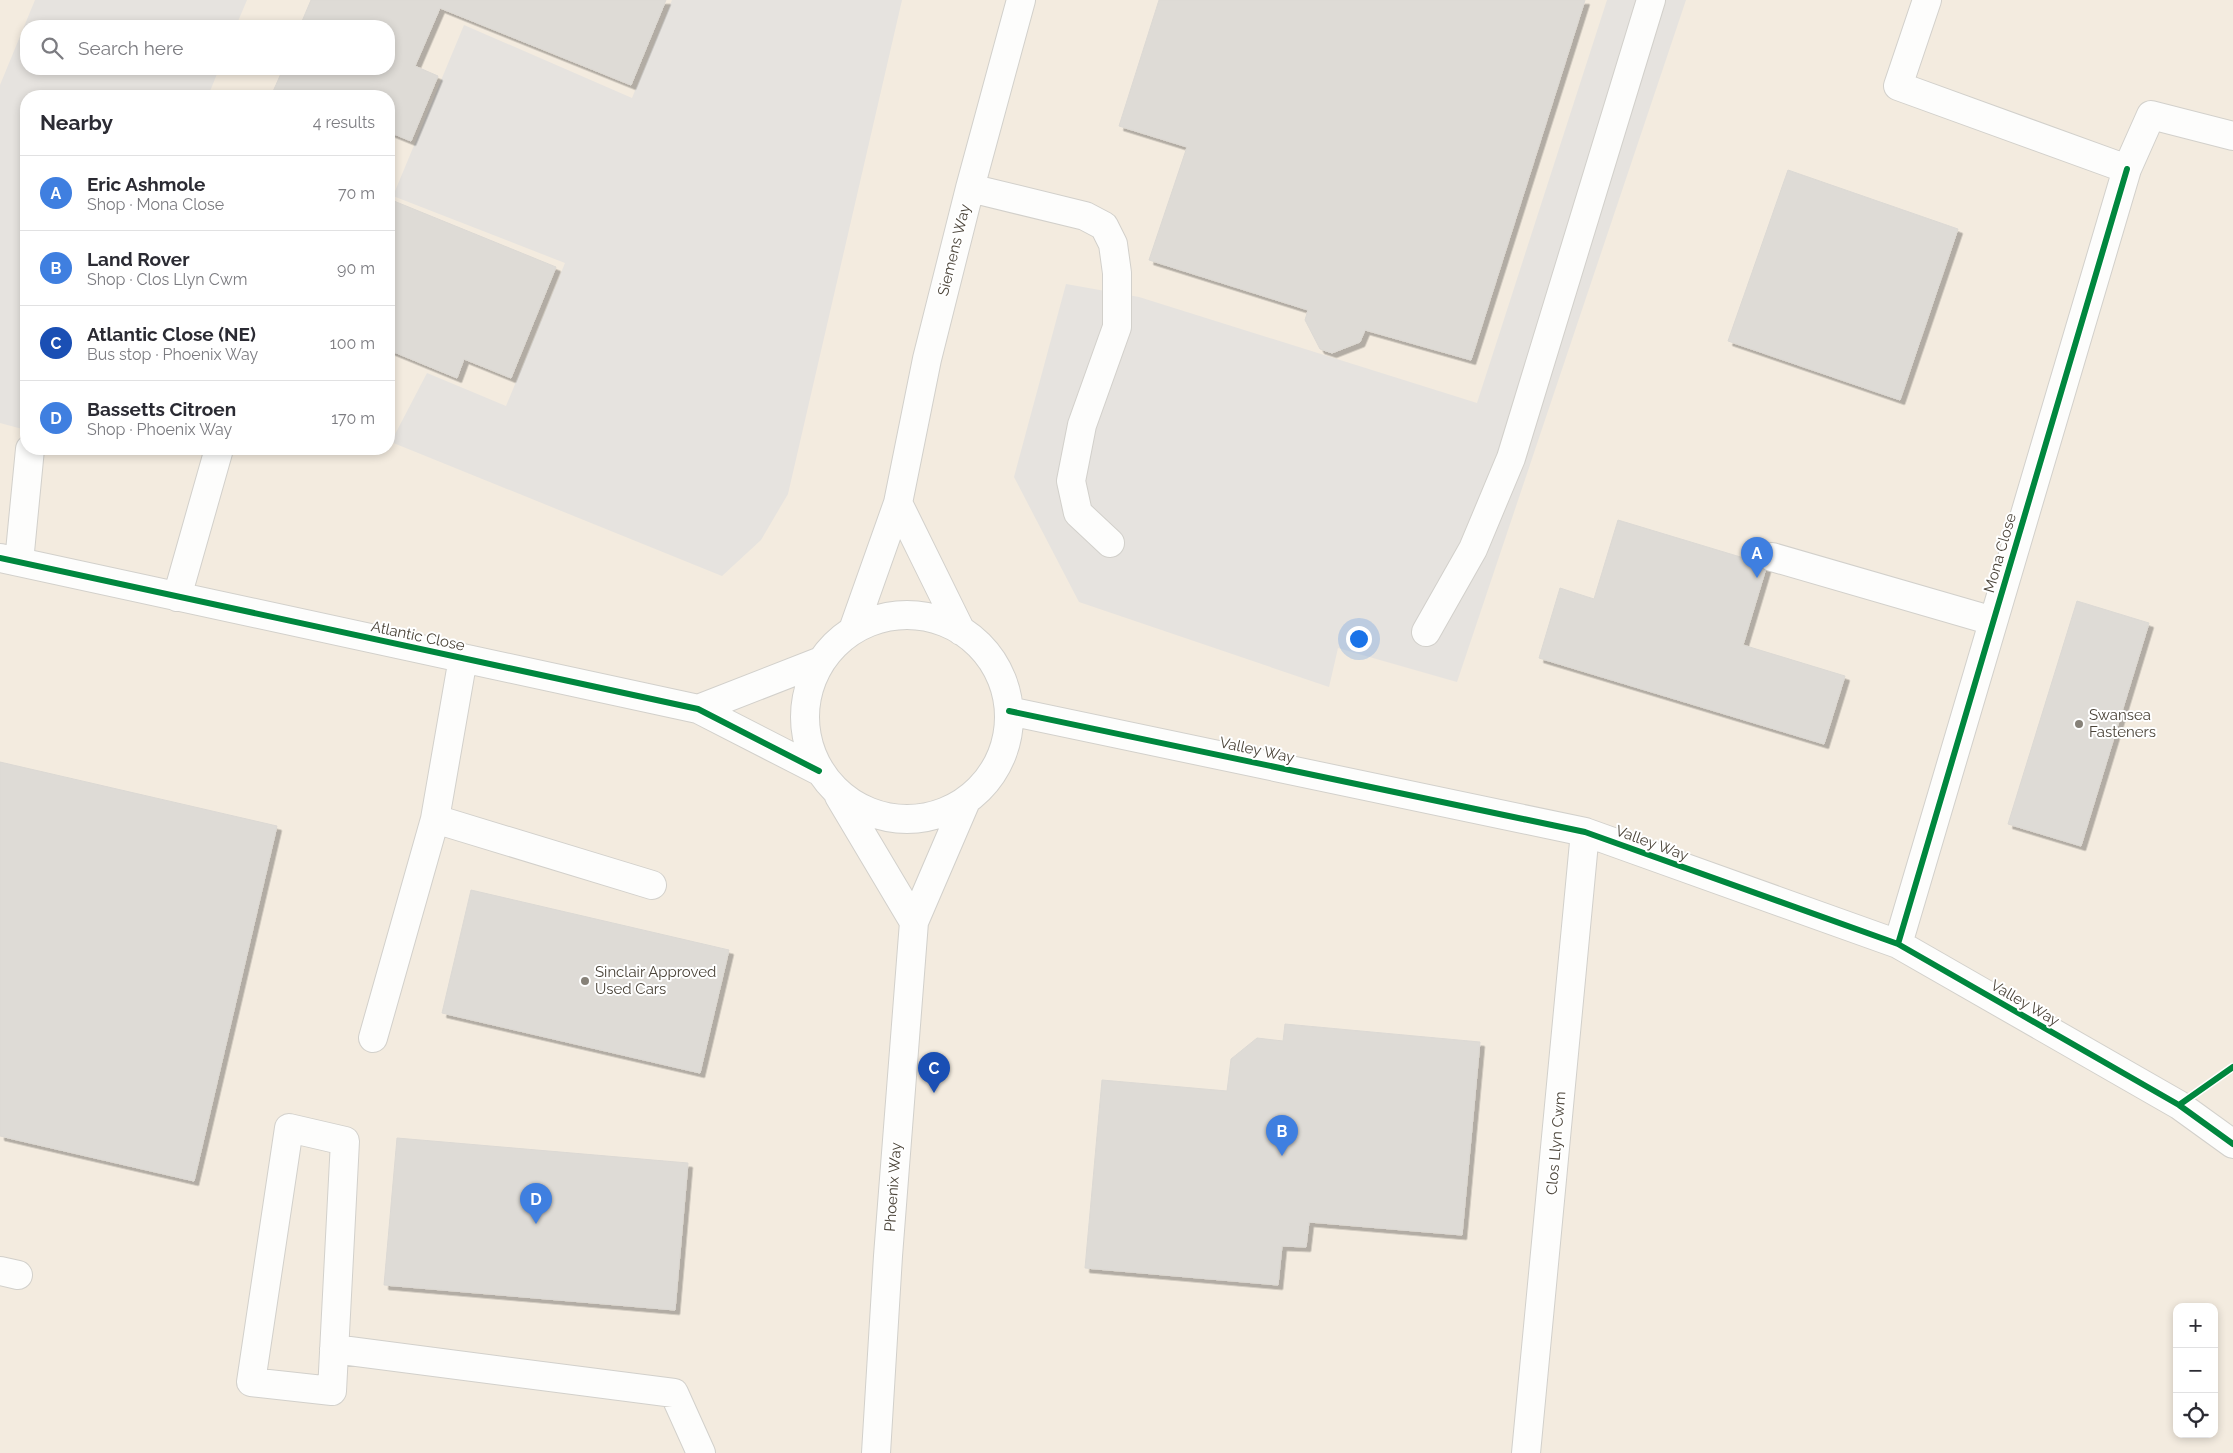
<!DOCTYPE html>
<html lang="en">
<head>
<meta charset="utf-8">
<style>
  :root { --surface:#fff; --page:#f2f2f3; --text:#2b2b33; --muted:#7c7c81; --line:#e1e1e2; --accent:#d93025 }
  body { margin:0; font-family:Raleway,sans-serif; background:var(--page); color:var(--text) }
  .controls { position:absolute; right:15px; bottom:15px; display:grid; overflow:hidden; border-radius:10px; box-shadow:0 2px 8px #0003 }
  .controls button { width:45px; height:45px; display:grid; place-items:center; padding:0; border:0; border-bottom:1px solid var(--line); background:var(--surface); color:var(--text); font:25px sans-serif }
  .you { position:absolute; left:1358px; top:638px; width:18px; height:18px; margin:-12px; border:4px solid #fff; border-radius:50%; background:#1a73e8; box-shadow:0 0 0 8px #1a73e833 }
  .badge { display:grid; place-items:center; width:32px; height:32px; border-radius:50%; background:var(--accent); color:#fff; font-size:16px; font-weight:700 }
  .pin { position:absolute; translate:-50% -41px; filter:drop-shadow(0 1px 2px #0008) }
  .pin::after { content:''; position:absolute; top:26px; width:18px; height:15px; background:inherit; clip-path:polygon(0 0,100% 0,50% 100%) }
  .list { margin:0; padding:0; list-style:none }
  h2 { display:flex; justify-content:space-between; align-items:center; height:65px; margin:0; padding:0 20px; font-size:21px }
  h2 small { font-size:16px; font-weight:400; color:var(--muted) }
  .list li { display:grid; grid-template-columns:32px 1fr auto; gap:15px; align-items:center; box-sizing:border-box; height:75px; padding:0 20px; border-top:1px solid var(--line) }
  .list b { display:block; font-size:19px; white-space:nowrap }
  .list p { margin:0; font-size:16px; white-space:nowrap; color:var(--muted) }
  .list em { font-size:16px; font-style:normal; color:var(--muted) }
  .icon { flex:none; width:28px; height:28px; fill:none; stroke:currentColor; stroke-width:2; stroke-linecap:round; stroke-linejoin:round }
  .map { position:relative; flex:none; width:2233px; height:1453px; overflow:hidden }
  .search { position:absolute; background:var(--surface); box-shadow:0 2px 8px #0003; left:20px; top:20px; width:375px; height:55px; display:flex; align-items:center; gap:12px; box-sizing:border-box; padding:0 18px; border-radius:20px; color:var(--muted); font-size:19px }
  .panel { position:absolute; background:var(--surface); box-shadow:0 2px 8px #0003; left:20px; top:90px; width:375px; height:365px; border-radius:20px }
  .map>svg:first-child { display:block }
  .commercial { fill:#f3ebdf; fill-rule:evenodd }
  .parking { fill:#e6e3df }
  .building { fill:#dedbd6; stroke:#dcd9d4; filter:url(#shadow) }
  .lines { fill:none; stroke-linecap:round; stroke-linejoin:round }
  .minor-casing { stroke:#d2d0cb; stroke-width:30 }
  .minor { stroke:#fdfdfc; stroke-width:28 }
  .cycleway-casing { stroke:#fff; stroke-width:9 }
  .cycleway { stroke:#00873e; stroke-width:6 }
  .poi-dot { fill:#868178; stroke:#fff; stroke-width:2 }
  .labels { text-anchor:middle; stroke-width:4; stroke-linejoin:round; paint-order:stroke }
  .street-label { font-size:15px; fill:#4b4439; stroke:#fff }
  .poi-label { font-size:15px; fill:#4b4439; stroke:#fff; text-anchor:start }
</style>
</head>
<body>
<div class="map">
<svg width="2233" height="1453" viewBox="0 0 2233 1453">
  <defs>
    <filter id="shadow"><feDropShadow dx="4.5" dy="4.5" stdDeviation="0" flood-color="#0004"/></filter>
  </defs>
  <rect width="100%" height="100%" fill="#f4f2ee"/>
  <path class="commercial" d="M0,0h2233v1453h-2233zM26,26h363v43h-363zM26,96h363v353h-363zM2177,1307h37v127h-37z"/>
  <path class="parking" d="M35,0h212l-11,26h-210v43h193l-11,27h-182v334l-26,-7v-338z
    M672,0h230l-114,494 -27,46 -39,36 -331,-134 36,-69 79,33 59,-143 -172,-67 71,-171 168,73z
    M1607,0h79l-229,682 -119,-34 -9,39 -250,-85 -65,-125 52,-193 73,13 338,106z"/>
  <path class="building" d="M311,0h355l-35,85 -191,-77 -25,58 23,10 -27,65 -22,-9v-36h-118l12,-27h106v-43h-89z
    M1159,0h426l-114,360 -106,-30 -5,12 -28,11 -12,-4 -15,-29 3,-10 -159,-50 38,-113 -68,-21z
    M1788,170l170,59 -58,171 -172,-59z
    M389,199l167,68 -45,111 -47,-19 -7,19 -68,-28z
    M1618,520l149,45 -24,80 102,31 -21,68 -285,-86 21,-70 34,11z
    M2077,601l72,22 -68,223 -73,-22z
    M0,762l277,64 -83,355 -194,-45z
    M471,890l258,60 -29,123 -258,-60z
    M1285,1024l195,18 -18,193 -153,-13 -3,25 -24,-1 -4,39 -193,-17 17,-188 125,11 4,-32 26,-21 26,3z
    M397,1138l291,25 -13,147 -291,-25z"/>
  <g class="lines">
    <g class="minor-casing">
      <path id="minor" d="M1927,0l-29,86 229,83
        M970,188l115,28 19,10 9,18 4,29v54l-35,98 -11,56 7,32 32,30
        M898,503l63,128
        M1772,557l221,64
        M0,558l698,151 121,62
        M19,562l11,-113
        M177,597l42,-148
        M805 717a102 102 0 1 1 204 0a102 102 0 1 1-204 0Z
        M853,630l45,-127 29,-144 43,-171 51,-188
        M1426,632l47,-83 38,-91 140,-458
        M698,709l123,-48
        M1009,711l576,121 313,112 281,161 54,39
        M839,796l75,126
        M435,819l217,66
        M1898,944l229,-775 24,-54 82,21
        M373,1038l62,-219 28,-161
        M289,1128l56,13 -13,250 -81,-9z
        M0,1271l18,4
        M334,1349l340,44 27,60
        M876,1453l12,-197 26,-334 52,-121
        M1526,1453l59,-621"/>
    </g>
    <use href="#minor" class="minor"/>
    <g class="cycleway-casing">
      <path id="cycleway" d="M0,558l698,151 121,62
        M1009,711l576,121 313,112 281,161 54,39
        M1898,944l229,-775
        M2179,1105l54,-38"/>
    </g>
    <use href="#cycleway" class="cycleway"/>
  </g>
  <g class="poi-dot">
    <circle cx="2079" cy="724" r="5"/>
    <circle cx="585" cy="981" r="5"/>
  </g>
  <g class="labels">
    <g class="street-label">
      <text transform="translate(954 250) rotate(-76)" y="5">Siemens Way</text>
      <text transform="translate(2000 553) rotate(-74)" y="5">Mona Close</text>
      <text transform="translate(418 636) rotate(12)" y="5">Atlantic Close</text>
      <text transform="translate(1257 750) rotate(12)" y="5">Valley Way</text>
      <text transform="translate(1652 843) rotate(20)" y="5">Valley Way</text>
      <text transform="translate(2025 1003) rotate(30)" y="5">Valley Way</text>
      <text transform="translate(1556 1143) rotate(-85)" y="5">Clos Llyn Cwm</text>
      <text transform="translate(893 1187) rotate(-86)" y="5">Phoenix Way</text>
    </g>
    <g class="poi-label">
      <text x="2089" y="720">Swansea<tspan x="2089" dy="17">Fasteners</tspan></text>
      <text x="595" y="977">Sinclair Approved<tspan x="595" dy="17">Used Cars</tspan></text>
    </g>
  </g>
</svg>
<div class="controls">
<button>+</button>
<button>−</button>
<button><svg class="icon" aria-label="locate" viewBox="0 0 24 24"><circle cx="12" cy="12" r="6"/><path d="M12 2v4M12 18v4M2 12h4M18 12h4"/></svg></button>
</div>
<div class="you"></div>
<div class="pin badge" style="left:1757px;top:578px;background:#3f7fe0">A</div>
<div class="pin badge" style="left:1282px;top:1156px;background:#3f7fe0">B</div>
<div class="pin badge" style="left:934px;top:1093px;background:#1a4fb4">C</div>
<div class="pin badge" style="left:536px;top:1224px;background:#3f7fe0">D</div>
<div class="search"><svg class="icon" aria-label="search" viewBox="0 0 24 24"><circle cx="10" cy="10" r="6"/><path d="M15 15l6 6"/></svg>Search here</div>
<section class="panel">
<h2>Nearby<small>4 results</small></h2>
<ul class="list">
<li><span class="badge" style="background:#3f7fe0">A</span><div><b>Eric Ashmole</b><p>Shop · Mona Close</p></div><em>70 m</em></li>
<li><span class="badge" style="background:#3f7fe0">B</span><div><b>Land Rover</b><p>Shop · Clos Llyn Cwm</p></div><em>90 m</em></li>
<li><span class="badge" style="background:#1a4fb4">C</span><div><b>Atlantic Close (NE)</b><p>Bus stop · Phoenix Way</p></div><em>100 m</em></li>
<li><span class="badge" style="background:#3f7fe0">D</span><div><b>Bassetts Citroen</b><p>Shop · Phoenix Way</p></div><em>170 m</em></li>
</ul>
</section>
</div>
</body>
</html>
